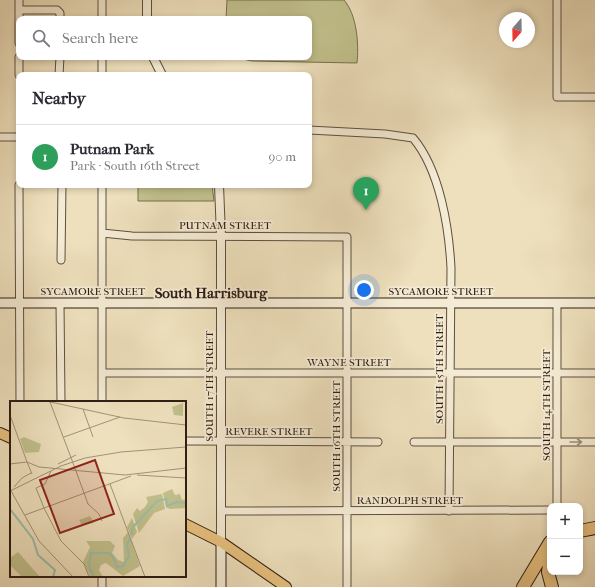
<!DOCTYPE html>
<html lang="en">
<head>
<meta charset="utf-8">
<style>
  :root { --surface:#fff; --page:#f2f2f3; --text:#2b2b33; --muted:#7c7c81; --line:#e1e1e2; --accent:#d93025 }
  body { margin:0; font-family:"IM FELL French Canon",serif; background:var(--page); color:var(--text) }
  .controls { position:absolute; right:12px; bottom:12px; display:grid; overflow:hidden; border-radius:8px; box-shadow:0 2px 6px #0003 }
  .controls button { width:36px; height:36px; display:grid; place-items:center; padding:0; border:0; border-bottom:1px solid var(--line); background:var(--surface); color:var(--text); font:20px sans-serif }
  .compass { position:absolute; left:499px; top:12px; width:36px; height:36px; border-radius:50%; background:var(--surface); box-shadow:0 2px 6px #0003; rotate:200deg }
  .you { position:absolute; left:364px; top:290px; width:14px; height:14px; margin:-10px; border:3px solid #fff; border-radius:50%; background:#1a73e8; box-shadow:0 0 0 6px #1a73e833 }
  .badge { display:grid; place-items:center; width:26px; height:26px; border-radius:50%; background:var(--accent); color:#fff; font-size:13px; font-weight:700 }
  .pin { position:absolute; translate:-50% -33px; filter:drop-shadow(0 1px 2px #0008) }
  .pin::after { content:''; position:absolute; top:21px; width:14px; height:12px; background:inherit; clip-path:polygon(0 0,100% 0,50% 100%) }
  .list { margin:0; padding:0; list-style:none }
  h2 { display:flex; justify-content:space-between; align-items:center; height:52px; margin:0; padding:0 16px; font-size:17px }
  h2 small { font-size:13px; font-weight:400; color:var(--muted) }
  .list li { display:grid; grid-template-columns:26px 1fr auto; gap:12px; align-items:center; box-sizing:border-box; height:64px; padding:0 16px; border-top:1px solid var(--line) }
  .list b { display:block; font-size:15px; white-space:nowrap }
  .list p { margin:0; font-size:13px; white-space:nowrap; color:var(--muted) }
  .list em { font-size:13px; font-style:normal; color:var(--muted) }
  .icon { flex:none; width:22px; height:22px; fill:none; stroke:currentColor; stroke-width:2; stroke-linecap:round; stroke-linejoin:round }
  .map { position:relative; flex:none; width:595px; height:587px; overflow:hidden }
  .search { position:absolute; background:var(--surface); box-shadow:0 2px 6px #0003; left:16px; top:16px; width:296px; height:44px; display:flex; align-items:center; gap:10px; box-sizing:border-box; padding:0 14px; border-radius:8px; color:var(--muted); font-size:15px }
  .panel { position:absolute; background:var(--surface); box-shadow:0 2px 6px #0003; left:16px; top:72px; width:296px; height:116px; border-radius:8px }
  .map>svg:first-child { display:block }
  .green { fill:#c1c08c; stroke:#786e50 }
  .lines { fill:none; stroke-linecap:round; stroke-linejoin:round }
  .minor-casing { stroke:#5e4e3e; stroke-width:9 }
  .tertiary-casing { stroke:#5e4e3e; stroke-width:10 }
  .secondary-casing { stroke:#2e1d14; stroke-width:11 }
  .primary-casing { stroke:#2e1d14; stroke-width:12 }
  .motorway-casing { stroke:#2e1d14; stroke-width:14 }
  .minor { stroke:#f4ebd4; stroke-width:7 }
  .tertiary { stroke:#f4ebd4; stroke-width:8 }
  .secondary { stroke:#f4ebd4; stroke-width:9 }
  .primary { stroke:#e7c07e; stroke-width:10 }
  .motorway { stroke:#e7c07e; stroke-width:12 }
  .oneway { stroke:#9b8e7e }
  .labels { text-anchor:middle; stroke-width:3.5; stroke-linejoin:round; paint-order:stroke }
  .street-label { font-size:11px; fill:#2e1d14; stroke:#f4ebd4 }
  .district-label { font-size:15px; font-weight:bold; fill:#2e1d14; stroke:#f4ebd4 }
  .inset-river { fill:none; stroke:#9abeac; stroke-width:2 }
  .inset-road { fill:none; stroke:#a19279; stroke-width:1 }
  .view { fill:#8f2418; fill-opacity:0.15; stroke:#8f2418; stroke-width:2 }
  .inset-edge { fill:none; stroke:#2e1d14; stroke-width:2 }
</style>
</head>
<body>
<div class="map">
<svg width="595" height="587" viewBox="0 0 595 587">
  <rect width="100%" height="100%" fill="#eee0bd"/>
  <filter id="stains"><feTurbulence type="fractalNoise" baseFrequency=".005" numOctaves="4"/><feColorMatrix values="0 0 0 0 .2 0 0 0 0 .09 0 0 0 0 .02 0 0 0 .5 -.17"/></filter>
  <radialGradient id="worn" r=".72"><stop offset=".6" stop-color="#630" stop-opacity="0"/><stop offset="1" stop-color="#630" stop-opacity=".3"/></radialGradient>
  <path class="green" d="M227,0h117c13,15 15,44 13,63l-105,-2 -14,-3 -1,-1h72v-38h-83z
    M138,185h74l2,16h-76z"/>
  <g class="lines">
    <g class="minor-casing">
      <path id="minor" d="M19,0v43
        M557,0v97h38
        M19,10h38l3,3v6
        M102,19v-19
        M19,57v18
        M59,75l1,-18
        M102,75v-18
        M309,130l76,4 28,4c27,32 36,90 38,130l-2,243
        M0,137h19
        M19,185l1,217
        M102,233l30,3 215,1v350
        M61,260l1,-75
        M60,303l1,99
        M102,373h493
        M102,402v-217
        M185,441l193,1
        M414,442h181
        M557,506v-203
        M221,511l329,-1
        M102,576v11"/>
    </g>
    <g class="tertiary-casing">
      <path id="tertiary" d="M147,0v19
        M153,57l9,18
        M219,185l2,51v306"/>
    </g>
    <g class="secondary-casing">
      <path id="secondary" d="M0,303h595
        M221,587v-45"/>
    </g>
    <g class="primary-casing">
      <path id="primary" d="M0,433l11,5
        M185,524l36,18 65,45"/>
    </g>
    <g class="motorway-casing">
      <path id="motorway" d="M580,531l15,-3
        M550,558l-2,14 4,15
        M523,587l27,-45"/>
    </g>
    <use href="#minor" class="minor"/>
    <use href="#tertiary" class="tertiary"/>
    <use href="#secondary" class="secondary"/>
    <use href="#primary" class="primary"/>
    <use href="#motorway" class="motorway"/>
  </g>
  <defs><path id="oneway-shaft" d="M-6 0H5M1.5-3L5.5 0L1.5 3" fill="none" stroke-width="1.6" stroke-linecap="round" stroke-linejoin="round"/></defs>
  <use class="oneway" href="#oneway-shaft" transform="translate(576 442)"/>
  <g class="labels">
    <g class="street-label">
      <text x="225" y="229">PUTNAM STREET</text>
      <text x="93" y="295">SYCAMORE STREET</text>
      <text x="441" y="295">SYCAMORE STREET</text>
      <text x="349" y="366">WAYNE STREET</text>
      <text transform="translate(439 369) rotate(-90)" y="4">SOUTH 15TH STREET</text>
      <text transform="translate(209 386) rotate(-90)" y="4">SOUTH 17TH STREET</text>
      <text transform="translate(546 405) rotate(-90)" y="4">SOUTH 14TH STREET</text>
      <text x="269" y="435">REVERE STREET</text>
      <text transform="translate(336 436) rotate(-90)" y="4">SOUTH 16TH STREET</text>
      <text x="410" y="504">RANDOLPH STREET</text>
    </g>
    <g class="district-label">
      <text x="211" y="298">South Harrisburg</text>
    </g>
  </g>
  <g transform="translate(10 401)">
    <rect width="176" height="176" fill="#eee0bd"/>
    <path d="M173,2v13l-9,-1 -2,-8zM14,36l17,7 -2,8 -14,1 -5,-14zM162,88l3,6 5,-1 2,6 4,-1v9l-16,1 -4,-2 -3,-14zM152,93l3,15 -11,4 -15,20 -6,-19 4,-6 3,3 5,-4 3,-5 -2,-5zM80,115l4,7 -12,2 -3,-5zM122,117l5,14 -5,7 -5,-12zM118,131l12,34 -17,10 -17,-13 -5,2 -2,5 4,7h-13l-7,-15 7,-15 -4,-6h24l5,5 -3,7 6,7 6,2 -1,-24zM8,151l22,25h-18l-12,-12v-7z" fill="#c1c08c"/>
    <path class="inset-river" d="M0,108l23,30 5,16 17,15 -2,7M121,134l2,-8 24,-26 9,-2 1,7 9,-4 10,1M84,176l-5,-11 2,-13h17l4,2 5,12 6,-1 6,-10 -2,-11 3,-7"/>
    <path class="inset-road" d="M36,0l78,17 62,7M40,1l26,69M73,8l10,28M0,14l17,47 12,5 86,8 61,-7M54,36l56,-20M17,61l5,12M0,63l17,-2M48,63l18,-9M66,70l12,33 11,10 3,7M127,74l49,3M100,83l35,93M4,86l8,-9 9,-5M26,87l8,20M26,87l9,-4 6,-13M0,88l29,52 34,36M0,90l51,-25 24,-8 36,-6 65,-5M34,107l17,33 23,23 5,13M15,114l106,-39"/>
    <path class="view" d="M85,59l19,54 -54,19 -20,-53z"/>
    <rect width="176" height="176" class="inset-edge"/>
  </g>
  <rect width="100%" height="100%" filter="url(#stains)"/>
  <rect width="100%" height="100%" fill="url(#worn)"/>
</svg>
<div class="controls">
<button>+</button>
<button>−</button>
</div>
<svg class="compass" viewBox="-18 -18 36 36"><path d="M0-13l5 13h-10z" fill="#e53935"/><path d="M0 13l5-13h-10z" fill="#7c7c81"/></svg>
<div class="you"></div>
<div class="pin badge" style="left:366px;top:210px;background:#2e9e5b">1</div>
<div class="search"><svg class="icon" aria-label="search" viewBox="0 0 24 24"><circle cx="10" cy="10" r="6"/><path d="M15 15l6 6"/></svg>Search here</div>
<section class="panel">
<h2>Nearby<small></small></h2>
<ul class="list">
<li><span class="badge" style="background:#2e9e5b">1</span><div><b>Putnam Park</b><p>Park · South 16th Street</p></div><em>90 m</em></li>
</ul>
</section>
</div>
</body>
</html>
